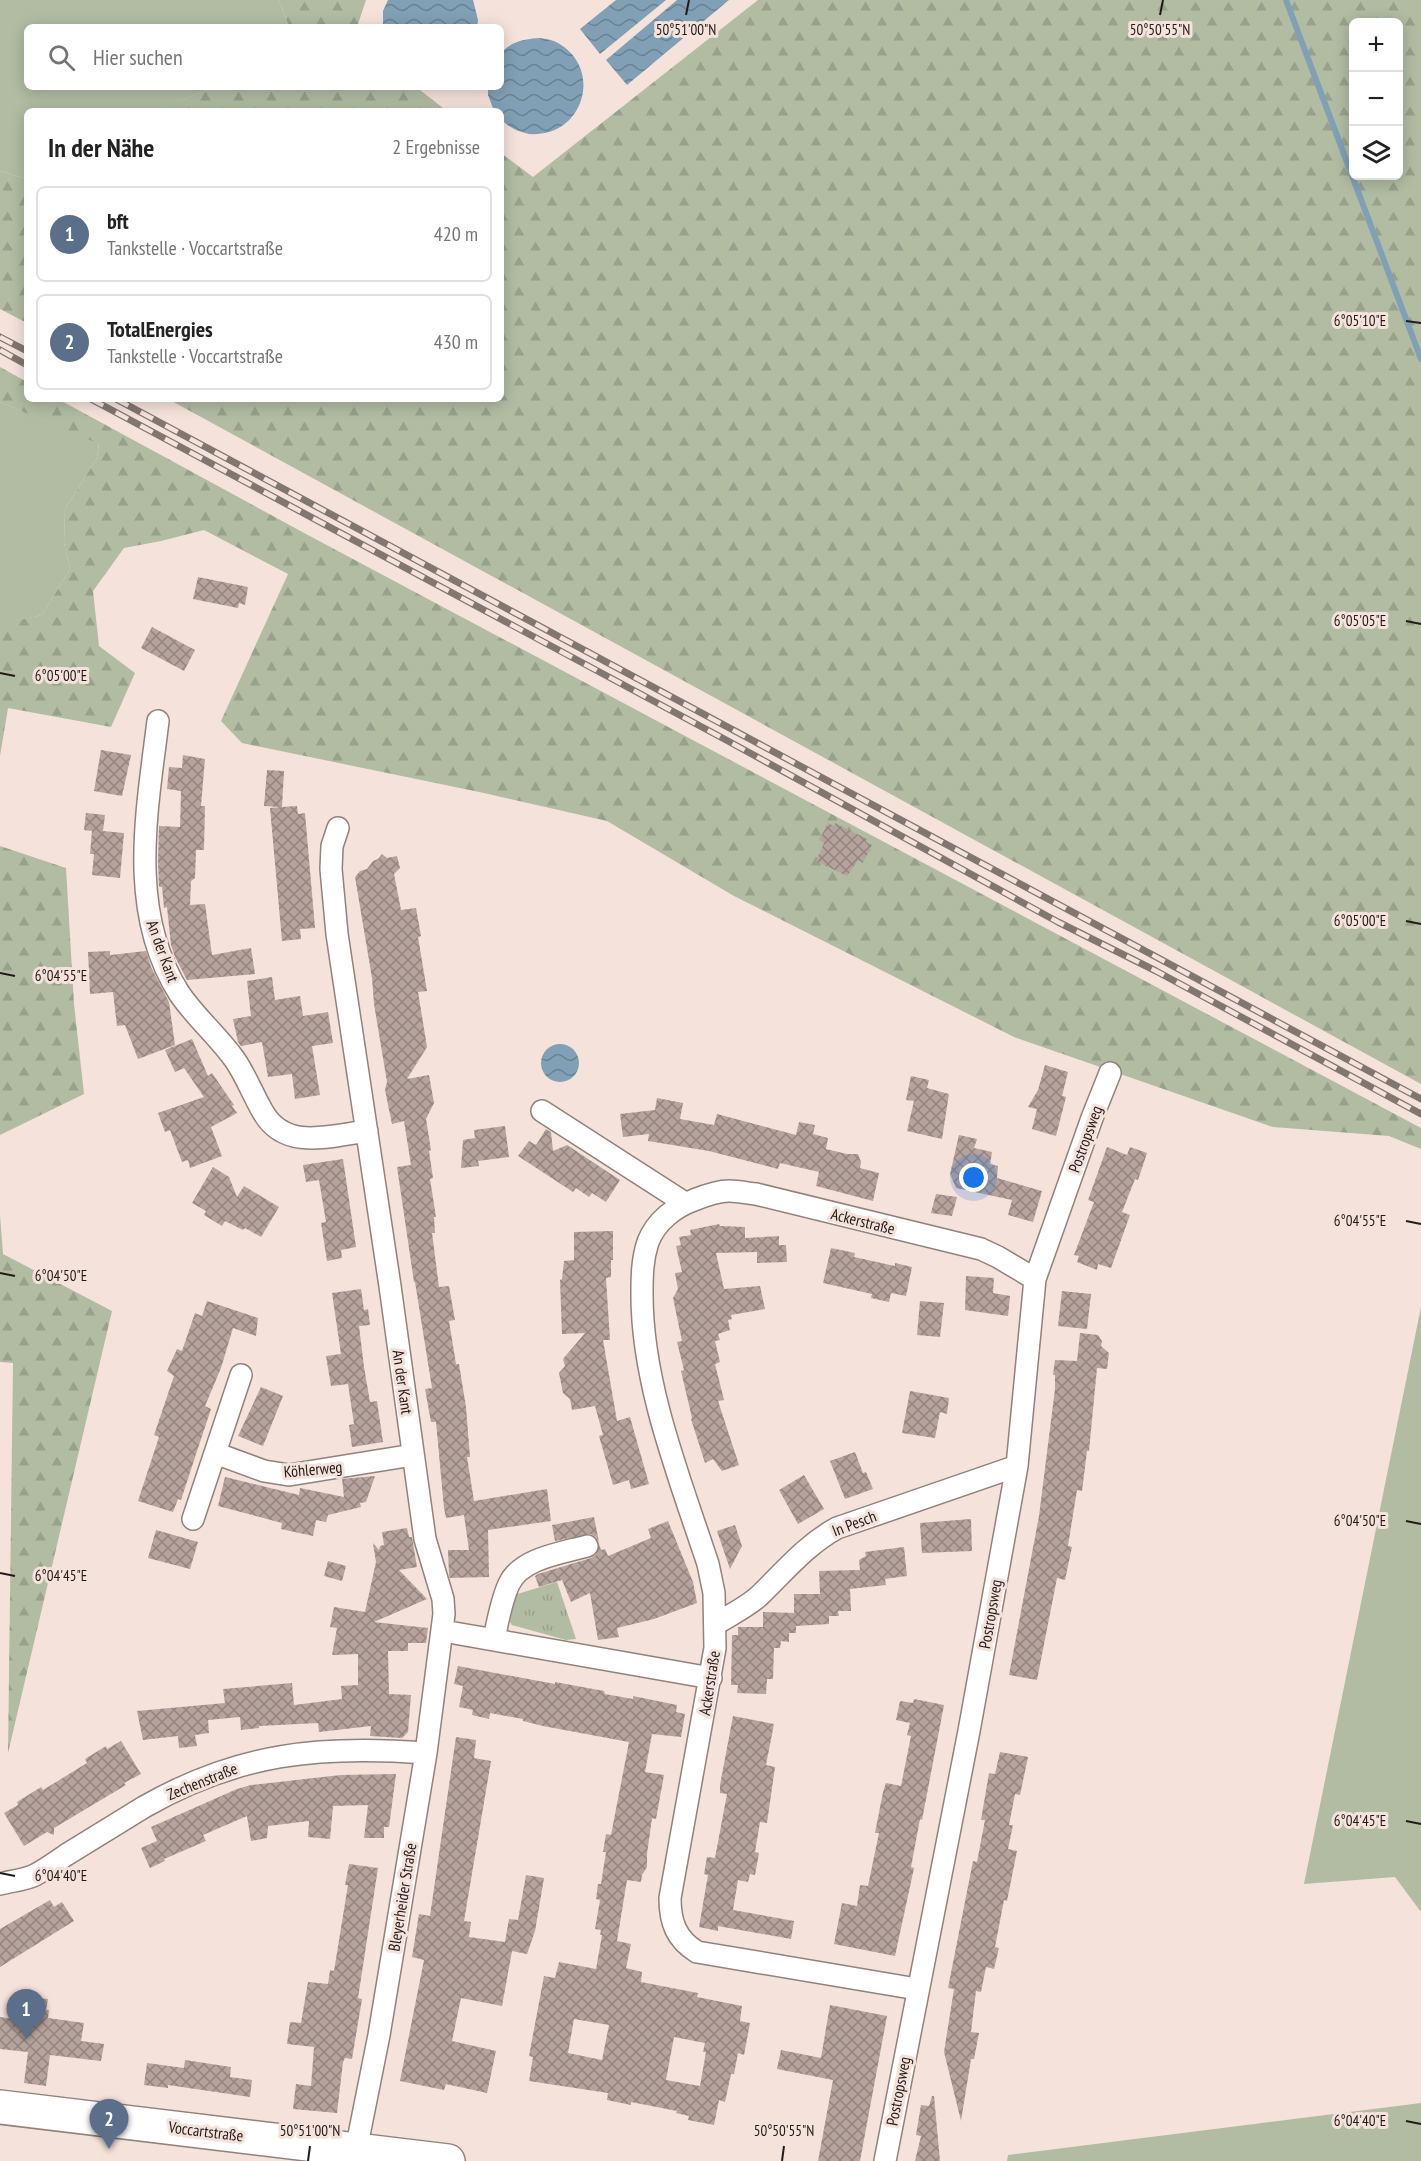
<!DOCTYPE html>
<html lang="de">
<head>
<meta charset="utf-8">
<style>
  :root { --surface:#fff; --page:#f2f2f2; --text:#222; --muted:#767676; --line:#e0e0e0; --accent:#7c3aed }
  body { margin:0; font-family:"PT Sans Narrow",sans-serif; background:var(--page); color:var(--text) }
  .controls { position:absolute; right:18px; top:18px; display:grid; overflow:hidden; border-radius:9px; box-shadow:0 3px 15px #0003 }
  .controls button { width:54px; height:54px; display:grid; place-items:center; padding:0; border:0; border-bottom:2px solid var(--line); background:var(--surface); color:var(--text); font:30px sans-serif }
  .you { position:absolute; left:974px; top:1178px; width:21px; height:21px; margin:-15px; border:4px solid #fff; border-radius:50%; background:#1a73e8; box-shadow:0 0 0 9px #1a73e833 }
  .badge { display:grid; place-items:center; width:39px; height:39px; border-radius:50%; background:var(--accent); color:#fff; font-size:20px; font-weight:700 }
  .pin { position:absolute; translate:-50% -50px; filter:drop-shadow(0 2px 3px #0008) }
  .pin::after { content:''; position:absolute; top:32px; width:21px; height:18px; background:inherit; clip-path:polygon(0 0,100% 0,50% 100%) }
  .list { margin:0; padding:0; list-style:none }
  h2 { display:flex; justify-content:space-between; align-items:center; height:78px; margin:0; padding:0 24px; font-size:26px }
  h2 small { font-size:20px; font-weight:400; color:var(--muted) }
  .list li { display:grid; grid-template-columns:39px 1fr auto; gap:18px; align-items:center; box-sizing:border-box; height:96px; margin:0 12px 12px; padding:0 12px; border:2px solid var(--line); border-radius:9px }
  .list b { display:block; font-size:22px; white-space:nowrap }
  .list p { margin:0; font-size:20px; white-space:nowrap; color:var(--muted) }
  .list em { font-size:20px; font-style:normal; color:var(--muted) }
  .icon { flex:none; width:33px; height:33px; fill:none; stroke:currentColor; stroke-width:2; stroke-linecap:round; stroke-linejoin:round }
  .map { position:relative; flex:none; width:1421px; height:2161px; overflow:hidden }
  .search { position:absolute; background:var(--surface); box-shadow:0 3px 15px #0003; left:24px; top:24px; width:480px; height:66px; display:flex; align-items:center; gap:15px; box-sizing:border-box; padding:0 21px; border-radius:9px; color:var(--muted); font-size:22px }
  .panel { position:absolute; background:var(--surface); box-shadow:0 3px 15px #0003; left:24px; top:108px; width:480px; height:294px; border-radius:9px }
  .map>svg:first-child { display:block }
  .grass { fill:#b1bca3 }
  .forest { fill:url(#forest-firs); fill-rule:evenodd }
  .park { fill:url(#park-tufts) }
  .water { fill:url(#water-waves) }
  .lines { fill:none; stroke-linecap:round; stroke-linejoin:round }
  .stream { stroke:#81a0b5; stroke-width:6 }
  .building { fill:url(#building-cross-hatch); fill-rule:evenodd }
  .minor-casing { stroke:#93817b; stroke-width:24 }
  .primary-casing { stroke:#93817b; stroke-width:36 }
  .minor { stroke:#fff; stroke-width:21 }
  .primary { stroke:#fff; stroke-width:33 }
  .rail-casing { stroke:#827671; stroke-width:7 }
  .rail { stroke:#f5e2db; stroke-width:4.5; stroke-dasharray:14; stroke-linecap:butt }
  .ticks { fill:none; stroke:#221b19; stroke-width:2 }
  .labels { text-anchor:middle; stroke-width:6; stroke-linejoin:round; paint-order:stroke }
  .street-label { font-size:16px; fill:#221b19; stroke:#f5e2db }
  .ticks-label { font-size:15px; text-anchor:middle; fill:#221b19; stroke:#f5e2db; stroke-width:6; stroke-linejoin:round; paint-order:stroke }
</style>
</head>
<body>
<div class="map">
<svg width="1421" height="2161" viewBox="0 0 1421 2161">
  <defs>
    <pattern id="forest-firs" width="22" height="20" patternUnits="userSpaceOnUse" patternTransform="scale(1.5)"><rect width="22" height="20" fill="#b1bca3"/><path d="M5 1l3.5 6h-7zM16 11l3.5 6h-7z" fill="#98a18c"/></pattern>
    <pattern id="park-tufts" width="24" height="20" patternUnits="userSpaceOnUse" patternTransform="scale(1.5)"><rect width="24" height="20" fill="#b1bca3"/><path d="M3 7l-1-3M5 7V3M7 7l1-3M15 17l-1-3M17 17v-4M19 17l1-3" fill="none" stroke="#98a18c"/></pattern>
    <pattern id="water-waves" width="16" height="10" patternUnits="userSpaceOnUse" patternTransform="scale(1.5)"><rect width="16" height="10" fill="#81a0b5"/><path d="M0 5q4-4 8 0t8 0" fill="none" stroke="#698292"/></pattern>
    <pattern id="building-cross-hatch" width="8" height="8" patternUnits="userSpaceOnUse" patternTransform="scale(1.5)"><rect width="8" height="8" fill="#b6a39d"/><path d="M0 0l8 8M0 8l8-8" fill="none" stroke="#94847f"/></pattern>
  </defs>
  <rect width="100%" height="100%" fill="#f5e2db"/>
  <path class="grass" d="M0,0h279l10,27h-262v60h189l-52,20 -4,4h-133v68l-27,-8z
    M0,402l99,41 -2,15 -32,51 -1,34 6,26 -28,46 -40,9h-2z
    M1421,1307v605l-26,-35 -91,7z
    M1421,2103v58h-414l1,-6z"/>
  <path class="forest" d="M279,0h87l-9,27h-68z
    M758,0h663v1084l-1253,-685h333v-246l32,24zM1354,22h44v154h-44z
    M216,87h200l31,24h-287l3,-4z
    M0,171l27,8v144l-27,-14z
    M0,367l27,15v17h31l248,135 1115,594v21l-32,-13 -116,-9 -259,-90 -280,-141 -127,-75 -123,-28 -242,-50 -21,-22 67,-147 -84,-44 -43,11 -37,7 -31,43 6,55 36,27 -24,54 -103,-19 -8,48v-132l42,-9 28,-46 -6,-26 1,-34 32,-51 2,-14 -99,-42z
    M0,846l66,22 8,136 10,90 -84,41z
    M0,1215l3,39 109,57 -104,442 5,-390 -13,-1z"/>
  <path class="park" d="M557,1582l19,57 -10,1 -54,-15 -4,-6 6,-24z"/>
  <path class="water" d="M388,0h85l5,20 -1,7h-94v-16z
    M616,0h50l-66,54 -20,-25z
    M677,0h52l-102,85 -21,-25z
    M540,38c6,1 13,2 18,5 47,27 24,96 -29,91 -11,-2 -21,-7 -28,-15v-8h-7l-6,-16v-8h13v-34c11,-12 24,-14 39,-15z
    M541 1063a19 19 0 1 1 38 0a19 19 0 1 1-38 0Z"/>
  <g class="lines">
    <path class="stream" d="M1286,0l135,359"/>
  </g>
  <path class="building" d="M198,577l50,10 -3,18 -6,-2 -1,5 -45,-9z
    M152,627l43,23 -11,21 -43,-23z
    M101,750l30,5 -9,41 -28,-5z
    M183,755l22,4 -4,47h4l-1,44h-8l-1,28 -4,3 -1,24 15,-1 7,51 39,-7 4,26 -68,6 -12,-23 -4,-12 -4,-38 -3,1 -2,-21h-3l-1,-26 1,-35 21,1 1,-36 -14,-2 2,-22 13,1z
    M267,770l17,1 -2,36 15,-1 1,8 7,-1 10,115 -15,1 1,10 -19,2 -12,-133 11,-1 -17,-1z
    M86,813l19,2 -2,16 21,2 -4,45 -28,-3 2,-21h-4l2,-23 -8,-1z
    M828,823l6,3 1,-3 32,16 -1,3 6,3 -9,18 -5,-3 -11,16 -31,-15 8,-18 -5,-3z
    M382,854l5,4 10,-2 3,12 -6,6 7,36 15,-2 5,28 -3,1 9,54 -9,1 9,55 -20,32 22,-4 5,28 -8,16 5,31 -2,1 4,27 -3,1 6,38h-2l1,16h-3l7,54 10,-1 6,34 -6,1 7,43h3l7,43 4,50h-3l7,44 73,-12 4,32 -63,9 1,47 -39,1 -1,-3 -1,-25h21l-5,-35 -18,3 -2,-10 -8,-86h-5l-6,-33 7,-1 -17,-106h-1l-17,-115 14,-2 -7,-44 -12,3 -4,-19 -3,-16 2,-7 -13,-78 -2,-26 -17,-101 5,-6 7,-2 6,-8 5,-2z
    M110,951v4l36,-4 5,16 18,35 6,43 -37,14 -13,-34 -8,1 -4,-34 -23,2 -2,-42z
    M272,977l3,23 25,-4 3,20 25,-4 5,31 -21,3 8,49 -25,4 -3,-25 -24,3 -6,-35 -21,4 -3,-4 -5,-23 18,-3 -4,-35z
    M192,1039l16,37 4,-3 22,32 -2,1 5,7 -26,14 11,29 -32,12 -2,-8 -6,2 -12,-32 -5,2 -7,-19 46,-16 -20,-29 -9,4 -10,-22z
    M1045,1065l23,7 -6,24 4,1 -10,39 -24,-7 5,-20 -9,-2 10,-17z
    M911,1076l18,4 -2,8 22,6 -7,45 -35,-8 7,-30 -8,-1z
    M657,1098l26,5 -3,16 34,6 3,-11 79,21 3,-13 16,3 -2,9 15,4 -2,11 21,5h11l3,8 -1,6 19,5 -6,28 -57,-15 3,-14 -39,-9 -2,6 -69,-18 -61,-10 1,-7 -26,3 -3,-23 35,-4z
    M505,1126l4,31 -31,4 1,5 -18,2 2,-28 12,-2 -1,-8z
    M546,1129l5,3 2,19 14,-6 53,35 -14,22 -14,-9 -3,4 -13,-9 -3,4 -55,-36 11,-15 7,4z
    M959,1135l18,4 -3,9 18,4 -2,12 8,2 -1,12 45,13 -9,31 -25,-7 4,-15 -56,-12 -6,-14z
    M1107,1147l20,8 3,-8 17,6 -9,27 -3,-1 -13,33 8,3 -19,53 -13,-4 -1,6 -20,-8 2,-6 -5,-1 20,-53 -6,-2z
    M343,1159l13,88 -15,3 1,8 -15,3 -6,-38 5,-1 -7,-42 -13,2 -3,-17z
    M213,1167l16,10 8,20 7,-11 35,21 -18,30 -16,-9 -2,2 -18,-9 -3,5 -18,-11 2,-4 -14,-8z
    M936,1194l21,3 -5,19 -21,-3z
    M719,1224l1,2 25,1v11l34,-2v9h7l1,17 -30,1v-11l-41,1 8,36 36,-3 5,23 -34,6 1,4 -4,1 2,10 -12,4 2,6 -5,1 5,21 -5,2 9,36 -6,1 21,64 -17,6 -9,-12 -8,4 -14,-44 1,-1 -11,-47 3,-1 -7,-28 5,-1 -9,-43 5,-9 -3,-16 7,-1 -6,-26 5,-1 -2,-8 12,-2 -1,-5z
    M613,1231v29h-2v17l-5,1 4,62h-7l14,81 13,-4 19,67 -18,5 -2,-9 -16,5 -14,-49 4,-1 -8,-29 -23,4 -2,-11 -7,-6 -4,-20 6,-7 -2,-7 22,-26 -23,1 -2,-54 2,-1 2,-18 10,-1v-28z
    M831,1248l24,5 -1,4 41,9v-3l17,4 -6,29 -15,-3 -2,9 -18,-4 1,-4 -49,-11z
    M966,1276l28,2 -1,15 17,3 -2,20 -43,-6z
    M361,1289l3,21 4,-1 2,16 -11,1 5,41 6,35 7,-1 6,41 -31,5 -3,-22 5,-1 -6,-40 -17,2 -5,-30 15,-2 -9,-61z
    M1062,1291l29,3 -4,35 -29,-3z
    M207,1301l51,17 -2,18 -23,-8 -12,40 -16,38 6,3 -13,39 -17,52 -3,-1 -5,13 -35,-11 21,-64 -5,-2 20,-59 -7,-5 10,-22 5,2 13,-38 7,3z
    M920,1301l24,2 -4,34 -23,-2z
    M1080,1333l18,2 4,6 -1,5 8,7 -2,16 -10,-1 -8,83h-2l-5,40 -5,-1 -9,56 4,1 -7,33 -8,-2 -20,102 -28,-5 30,-159 16,-127v-14h-2l2,-15 22,1z
    M261,1387l22,9 -20,50 -25,-10z
    M910,1391l39,7 -2,16 -7,-2 -5,26 -33,-5z
    M855,1452l8,21 3,-1 7,17 -28,10 -15,-38z
    M804,1475l20,34 -26,15 -19,-34z
    M375,1476l-9,26 -6,1 1,4 -33,8 -2,7 -10,-2 -3,16 -32,-7 1,-6 -64,-17 7,-29 74,18 1,-7 44,9 -2,-18z
    M594,1517l5,25 -3,-5 -6,-3 -35,7 -3,-16z
    M971,1519l1,32 -50,2 -2,-30z
    M668,1521l25,61 4,21 -43,16 -37,9 2,9 -21,3 -8,-47 -19,9 -9,-22 -23,7 -4,-11 3,-2 53,-16 5,-3 3,-11 2,6 4,-1 3,7 43,-18 -3,-9z
    M735,1525l7,21 -12,23 -13,-38z
    M407,1528l2,9h3l5,30 -18,3 28,29 -53,23 54,6 -2,15h-18v8h-20l1,43 22,1 -3,37 -6,6 -32,-2 1,-10 -52,6 -1,-9 -59,3v2l-18,2 -1,-13 -32,3 1,13 -14,2 2,11 -18,2 -1,-12 -35,4 -6,-29 88,-8 -2,-14 69,-6 2,22 48,-6 -1,-13 17,-1v-31l-26,1 5,-27 -7,-1 4,-20 31,5 11,-50 -3,-19 6,7 1,-4 4,-1 -2,-13z
    M156,1530l42,12 -8,27 -42,-11z
    M904,1547l3,29 -22,3 1,6 -36,4 1,22h-13l1,5h-10v8l-33,2v7h-7v9l-8,-1 -1,7h-6l-1,31h-6l-1,15 -29,-1 1,-8h-7l1,-50h6v-8h25v-15l31,1v-19h26l-1,-23 41,-1 -1,-10 7,-4 -1,-4z
    M328,1561l18,5 -4,15 -18,-5z
    M458,1666l97,18v-2l49,9 1,3 28,5v-3l39,8 5,1 -1,7 9,2 -4,23 -29,-3 -7,38 19,3 -8,44 -4,-1 -5,36v13l-5,8 -1,7 -14,-2 -10,61 14,3 -5,24 16,4 -1,10 57,11 -1,4 45,9 -2,15 10,2 -6,32 -6,-2 -4,21h-3l-6,28 -6,-2 -5,25 -26,-5 1,-4 -13,-3 1,-2 -46,-9v3l-24,-5 1,-7 -79,-12 4,-24 -4,-1 15,-80 11,2 4,-16 37,7 6,-34h-2l1,-5 -6,-1 5,-29 -4,-1 2,-15h3l5,-32h-3l3,-18 5,1 18,-93 -86,-16 -20,-5v-2l-33,-6 -1,6 -17,-4 1,-5 -14,-3 4,-21 -9,-2zM574,2019l35,6 -7,35 -34,-7zM674,2037l31,6 -2,9h3l-6,34 -34,-6z
    M914,1699l30,6 -22,115 -2,-1 -9,48 3,1 -19,88 -61,-12 8,-41 15,3 3,-21 8,1 11,-53h-4l8,-41 3,-9 15,3 10,-50 -4,-1 3,-12 -14,-3 4,-19 13,2z
    M733,1716l41,8 -8,41 9,2 -8,56 -7,-1 -5,30 4,1 -4,22 -5,-1 -2,8 -10,-2 -5,30 61,11 -3,18 -73,-13v5l-19,-4 9,-52 -4,-1 3,-17 8,1 12,-64 -7,-1v-8z
    M456,1737l20,3 -2,18 17,3 -27,160 7,1 -2,15 36,5 4,-23 9,1 8,-45 18,3 -9,53 -8,23 -15,-3 -10,55 -41,-8 -9,43 44,10 -9,42 -41,-9 -2,6 -44,-9 24,-121 -12,-3 7,-43 11,2z
    M121,1741l20,33 -17,9 2,2 -72,43v7l-7,-3 -23,14 -20,-33 14,-8 -1,-3 24,-15 2,3 44,-27 -2,-4 21,-13 1,3z
    M1000,1752l28,5 -8,38 -5,-1 -6,31h4l-5,24 9,2 -10,50 -3,-1 -9,47 4,1 -5,21 -8,-2 -5,25 -5,-1 -5,41 8,1 -5,26h-3l-10,62 -17,-69 10,-63 -6,-1 25,-127 4,1 8,-42h-4l8,-47 6,1z
    M396,1774l-7,53h-5v11h-20l4,-33 -35,1 -3,33 -22,-2 1,-16 -41,5 -1,12 -16,3 -4,-25 -44,19 3,6 -42,18 1,2 -15,7 -9,-20 16,-7 -6,-14 86,-38 14,-4 90,-10z
    M349,1864l29,4 -20,130 4,1 -10,60 -7,-1 -2,4 -6,51 -44,-4 3,-25 15,2 3,-39 -27,-3 3,-22 11,1 7,-41 20,2 2,-14 4,1 14,-86h-3z
    M50,1900l4,7 8,-5 12,19 -74,46v-38z
    M23,1997l25,2 -2,11h3l-1,8 36,5 -3,18 23,3 -3,17 -51,-6 -4,31 -22,-3 4,-31 -28,-3v-32l20,3z
    M830,2005l57,11 -27,145h-42l15,-81 -56,-11 4,-19 40,8z
    M185,2060l46,7 -1,10 22,3 -2,17 -82,-12v3l-24,-3 3,-22 37,5z
    M932,2096h2l6,65h-25l6,-25 -5,-1 5,-30 8,1z"/>
  <g class="lines">
    <g class="minor-casing">
      <path id="minor" d="M158,721c-11,90 -31,190 21,272 16,24 39,43 56,67 11,16 18,35 28,52 22,39 67,24 104,19
        M338,828l-6,18 -1,23 6,65 53,352 35,253 18,60 1,15 -18,139 -47,282 -25,125
        M542,1111l143,92
        M215,1453l49,18 25,4 124,-20
        M193,1519l48,-144
        M716,1624c14,-9 31,-17 43,-28 26,-25 47,-51 78,-68l180,-62
        M443,1631l268,47
        M494,1639c4,-18 7,-38 15,-55 12,-26 53,-31 78,-38
        M0,1884c11,-3 25,-4 35,-9 11,-6 21,-13 31,-20 26,-16 52,-32 78,-48 94,-54 176,-62 282,-54
        M917,1989l-220,-37c-21,-13 -27,-30 -27,-54l45,-250 -1,-55 -6,-29c-28,-85 -66,-179 -66,-269 0,-18 0,-35 6,-53 8,-21 27,-35 46,-42 10,-4 23,-9 35,-9 9,0 18,2 27,3l225,55 17,8 37,22
        M885,2161l84,-430 48,-265 18,-187 57,-161 18,-45"/>
    </g>
    <g class="primary-casing">
      <path id="primary" d="M0,2107l448,54"/>
    </g>
    <use href="#minor" class="minor"/>
    <use href="#primary" class="primary"/>
    <g class="rail-casing">
      <path id="rail" d="M0,337l27,14
        M0,350l27,15
        M91,399l637,342 330,181 98,49 265,143
        M116,399l1305,700"/>
    </g>
    <use href="#rail" class="rail"/>
  </g>
  <path class="ticks" d="M686,15l3,-15M1160,15l3,-15M1406,321l15,2M1406,621l15,3M0,673l15,3M1406,921l15,3M0,973l15,3M1406,1221l15,3M0,1273l15,3M1406,1521l15,3M0,1573l15,3M1406,1821l15,3M0,1873l15,3M1406,2121l15,3M308,2161l2,-15M782,2161l2,-15"/>
  <g class="labels">
    <g class="street-label">
      <text transform="translate(163 951) rotate(70)" y="6">An der Kant</text>
      <text transform="translate(1085 1139) rotate(-70)" y="6">Postropsweg</text>
      <text transform="translate(863 1221) rotate(14)" y="6">Ackerstraße</text>
      <text transform="translate(403 1382) rotate(82)" y="6">An der Kant</text>
      <text transform="translate(313 1469) rotate(-5)" y="6">Köhlerweg</text>
      <text transform="translate(854 1523) rotate(-21)" y="6">In Pesch</text>
      <text transform="translate(990 1614) rotate(-80)" y="6">Postropsweg</text>
      <text transform="translate(709 1683) rotate(-81)" y="6">Ackerstraße</text>
      <text transform="translate(202 1781) rotate(-22)" y="6">Zechenstraße</text>
      <text transform="translate(402 1897) rotate(-81)" y="6">Bleyerheider Straße</text>
      <text transform="translate(898 2091) rotate(-79)" y="6">Postropsweg</text>
      <text transform="translate(206 2131) rotate(7)" y="6">Voccartstraße</text>
    </g>
  </g>
  <g class="ticks-label">
    <text x="686" y="35">50°51'00"N</text>
    <text x="1160" y="35">50°50'55"N</text>
    <text x="1360" y="326">6°05'10"E</text>
    <text x="1360" y="626">6°05'05"E</text>
    <text x="61" y="681">6°05'00"E</text>
    <text x="1360" y="926">6°05'00"E</text>
    <text x="61" y="981">6°04'55"E</text>
    <text x="1360" y="1226">6°04'55"E</text>
    <text x="61" y="1281">6°04'50"E</text>
    <text x="1360" y="1526">6°04'50"E</text>
    <text x="61" y="1581">6°04'45"E</text>
    <text x="1360" y="1826">6°04'45"E</text>
    <text x="61" y="1881">6°04'40"E</text>
    <text x="1360" y="2126">6°04'40"E</text>
    <text x="310" y="2136">50°51'00"N</text>
    <text x="784" y="2136">50°50'55"N</text>
  </g>
</svg>
<div class="controls">
<button>+</button>
<button>−</button>
<button><svg class="icon" aria-label="layers" viewBox="0 0 24 24"><path d="M12 4l9 5-9 5-9-5zM3 14l9 5 9-5"/></svg></button>
</div>
<div class="you"></div>
<div class="pin badge" style="left:26px;top:2039px;background:#5c6f8a">1</div>
<div class="pin badge" style="left:109px;top:2149px;background:#5c6f8a">2</div>
<div class="search"><svg class="icon" aria-label="search" viewBox="0 0 24 24"><circle cx="10" cy="10" r="6"/><path d="M15 15l6 6"/></svg>Hier suchen</div>
<section class="panel">
<h2>In der Nähe<small>2 Ergebnisse</small></h2>
<ul class="list">
<li><span class="badge" style="background:#5c6f8a">1</span><div><b>bft</b><p>Tankstelle · Voccartstraße</p></div><em>420 m</em></li>
<li><span class="badge" style="background:#5c6f8a">2</span><div><b>TotalEnergies</b><p>Tankstelle · Voccartstraße</p></div><em>430 m</em></li>
</ul>
</section>
</div>
</body>
</html>
